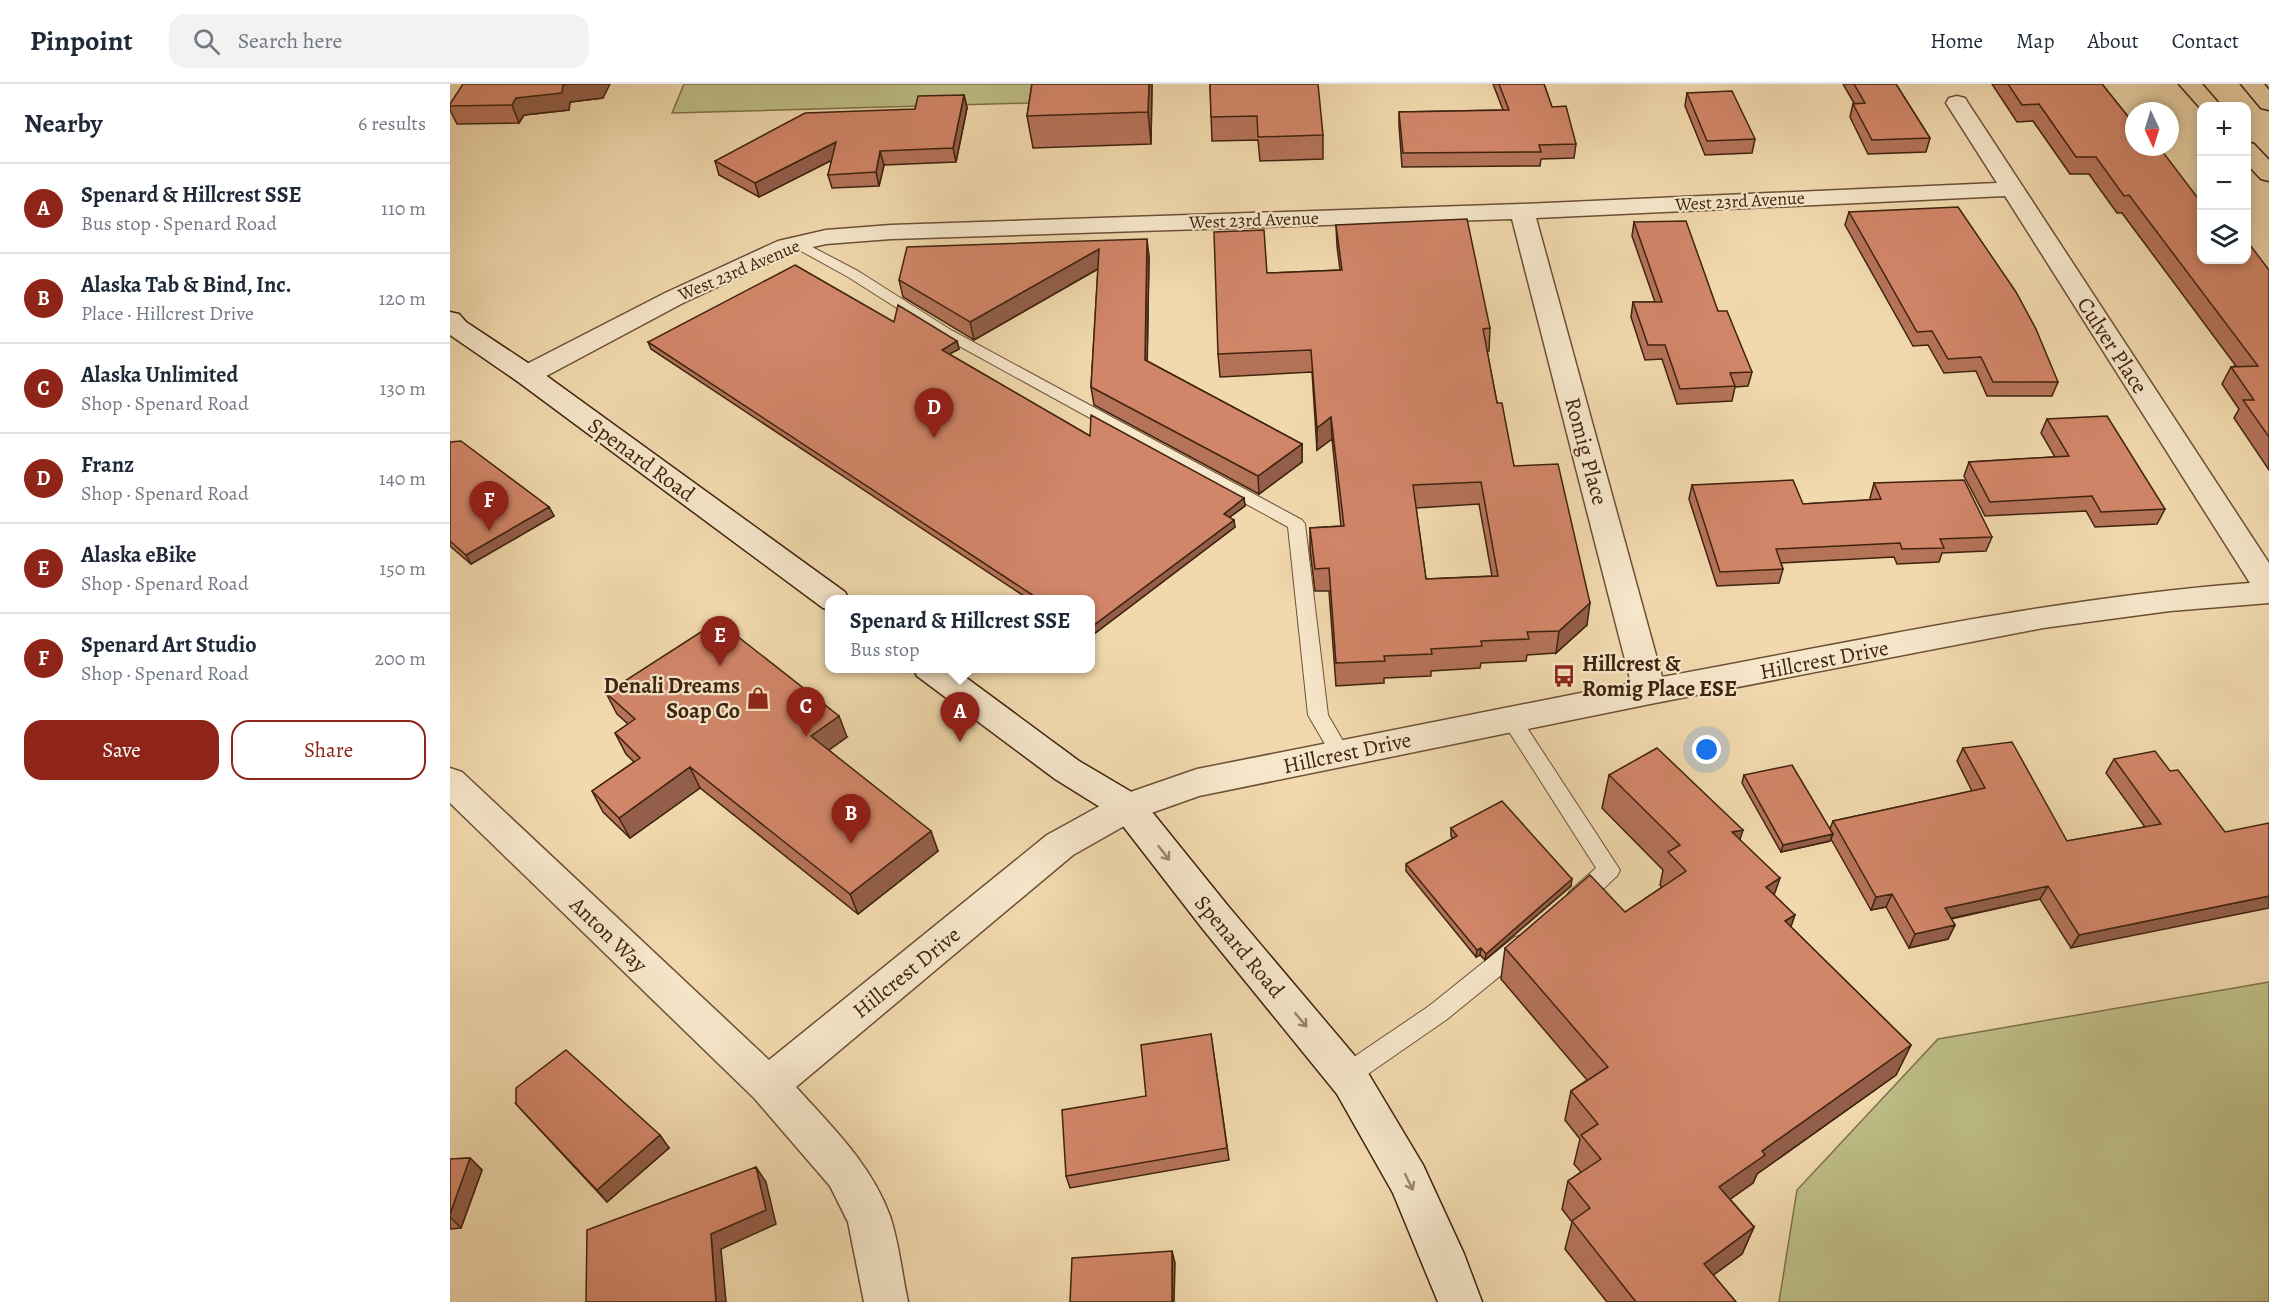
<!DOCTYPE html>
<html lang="en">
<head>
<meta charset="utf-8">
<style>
  :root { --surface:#fff; --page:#f2f2f3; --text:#1f2937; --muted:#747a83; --line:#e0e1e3; --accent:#8f2418 }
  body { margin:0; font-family:Alegreya,serif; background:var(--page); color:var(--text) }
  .controls { position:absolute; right:18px; top:18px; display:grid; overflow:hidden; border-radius:12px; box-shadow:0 3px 9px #0003 }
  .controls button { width:54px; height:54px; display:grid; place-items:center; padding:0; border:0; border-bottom:2px solid var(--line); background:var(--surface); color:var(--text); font:30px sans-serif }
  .compass { position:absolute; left:1675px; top:18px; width:54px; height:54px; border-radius:50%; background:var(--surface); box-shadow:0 3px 9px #0003; rotate:176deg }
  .you { position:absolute; left:1257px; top:666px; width:21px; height:21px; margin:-15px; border:4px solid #fff; border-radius:50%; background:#1a73e8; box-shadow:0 0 0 9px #1a73e833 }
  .badge { display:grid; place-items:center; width:39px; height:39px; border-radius:50%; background:var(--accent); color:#fff; font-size:20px; font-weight:700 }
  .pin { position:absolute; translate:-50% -50px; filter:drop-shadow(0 2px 3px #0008) }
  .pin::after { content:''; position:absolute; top:32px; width:21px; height:18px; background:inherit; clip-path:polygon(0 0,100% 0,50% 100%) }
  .popup { position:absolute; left:375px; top:511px; width:270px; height:78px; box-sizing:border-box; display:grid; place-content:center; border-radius:12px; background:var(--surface); filter:drop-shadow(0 2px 4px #0005); font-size:20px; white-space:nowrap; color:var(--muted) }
  .popup b { font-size:22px; color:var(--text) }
  .popup::after { content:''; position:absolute; left:50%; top:100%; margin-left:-12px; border:12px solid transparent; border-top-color:var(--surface) }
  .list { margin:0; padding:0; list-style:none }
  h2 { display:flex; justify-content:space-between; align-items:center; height:78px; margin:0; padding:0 24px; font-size:26px }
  h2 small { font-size:20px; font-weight:400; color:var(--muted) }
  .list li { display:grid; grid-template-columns:39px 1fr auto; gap:18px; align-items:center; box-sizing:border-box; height:90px; padding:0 24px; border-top:2px solid var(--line) }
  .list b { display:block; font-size:22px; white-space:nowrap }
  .list p { margin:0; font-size:20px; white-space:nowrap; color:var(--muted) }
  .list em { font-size:20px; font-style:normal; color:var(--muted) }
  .actions { display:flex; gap:12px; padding:18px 24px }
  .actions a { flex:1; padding:14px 0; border:2px solid var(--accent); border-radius:18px; text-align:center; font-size:21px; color:var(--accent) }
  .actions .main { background:var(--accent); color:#fff }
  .icon { flex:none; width:33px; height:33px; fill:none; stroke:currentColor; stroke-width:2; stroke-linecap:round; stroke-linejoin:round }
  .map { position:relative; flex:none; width:1819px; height:1218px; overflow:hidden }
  header { display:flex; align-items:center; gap:36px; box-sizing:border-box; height:84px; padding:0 30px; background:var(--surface); border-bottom:2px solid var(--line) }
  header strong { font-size:28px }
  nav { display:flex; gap:33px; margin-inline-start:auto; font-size:21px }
  .search { width:420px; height:54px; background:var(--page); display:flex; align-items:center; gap:15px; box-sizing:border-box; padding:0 21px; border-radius:18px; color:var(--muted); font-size:22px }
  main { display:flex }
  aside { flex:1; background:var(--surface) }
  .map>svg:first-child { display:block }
  .green { fill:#bebe86; stroke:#7e704a; stroke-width:1.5 }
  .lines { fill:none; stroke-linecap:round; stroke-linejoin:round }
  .service-casing { stroke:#6c5036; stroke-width:2 }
  .minor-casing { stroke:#6c5036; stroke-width:3 }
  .secondary-casing { stroke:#3f230e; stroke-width:3 }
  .primary-casing { stroke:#3f230e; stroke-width:3 }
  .service { fill:#f6e6ca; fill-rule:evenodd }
  .minor { fill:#f6e6ca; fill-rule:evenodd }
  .secondary { fill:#f6e6ca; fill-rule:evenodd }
  .primary { fill:#f1d9ad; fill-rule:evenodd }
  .wall { fill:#b5735a; stroke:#3f230e; stroke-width:1.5; fill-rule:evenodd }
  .shaded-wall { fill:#935e4a; stroke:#3f230e; stroke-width:1.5 }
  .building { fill:#d28669; stroke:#3f230e; stroke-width:1.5; fill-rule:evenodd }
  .oneway { stroke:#9a846c }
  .labels { text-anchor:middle; stroke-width:4.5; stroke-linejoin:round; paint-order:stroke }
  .far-street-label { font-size:18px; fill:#3f230e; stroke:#f6e6ca }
  .street-label { font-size:22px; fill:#3f230e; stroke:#f6e6ca }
  .poi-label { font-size:22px; font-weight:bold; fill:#3f230e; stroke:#f6e6ca; text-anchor:start }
</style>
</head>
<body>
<header>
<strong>Pinpoint</strong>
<div class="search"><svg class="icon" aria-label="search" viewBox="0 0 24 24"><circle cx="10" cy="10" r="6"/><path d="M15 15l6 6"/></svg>Search here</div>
<nav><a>Home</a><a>Map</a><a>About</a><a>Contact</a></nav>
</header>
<main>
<aside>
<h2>Nearby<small>6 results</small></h2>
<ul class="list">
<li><span class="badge">A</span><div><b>Spenard &amp; Hillcrest SSE</b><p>Bus stop · Spenard Road</p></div><em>110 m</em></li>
<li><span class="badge">B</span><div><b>Alaska Tab &amp; Bind, Inc.</b><p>Place · Hillcrest Drive</p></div><em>120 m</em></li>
<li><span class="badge">C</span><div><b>Alaska Unlimited</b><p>Shop · Spenard Road</p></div><em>130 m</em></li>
<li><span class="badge">D</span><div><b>Franz</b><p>Shop · Spenard Road</p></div><em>140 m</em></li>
<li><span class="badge">E</span><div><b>Alaska eBike</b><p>Shop · Spenard Road</p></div><em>150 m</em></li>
<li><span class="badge">F</span><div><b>Spenard Art Studio</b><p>Shop · Spenard Road</p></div><em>200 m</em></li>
</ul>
<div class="actions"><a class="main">Save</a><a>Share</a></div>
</aside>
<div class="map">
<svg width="1819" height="1218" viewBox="0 0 1819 1218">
  <rect width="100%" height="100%" fill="#f1d9ad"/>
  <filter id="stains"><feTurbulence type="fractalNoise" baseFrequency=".00333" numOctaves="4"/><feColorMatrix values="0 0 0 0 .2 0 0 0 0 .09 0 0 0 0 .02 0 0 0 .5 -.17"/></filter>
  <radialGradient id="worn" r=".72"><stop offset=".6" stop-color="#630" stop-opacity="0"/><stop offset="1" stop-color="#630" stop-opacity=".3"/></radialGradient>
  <path class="green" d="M234,0h349l-2,19 -359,10z
    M1819,898v320h-490l18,-112 141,-151z"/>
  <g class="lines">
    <g class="service-casing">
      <path id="service" d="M347,155l61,32 93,59 351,190 3,4 23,191 22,38 -3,5 -7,3 -7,-3 -25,-43 -20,-188 -347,-191 -93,-59 -56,-31 -2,-3 2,-3z
        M1061,628l7,2 102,156 -3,6c-13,11 -30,35 -48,28l-3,-6 3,-6 27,-24 -95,-149 3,-5z
        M1073,851l8,2 3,7 -3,7 -85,69 -91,63 -8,3 -8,-3 -4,-8 4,-8 90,-61 86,-69z"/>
    </g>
    <g class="minor-casing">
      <path id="minor" d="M1507,12l8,2 3,5 301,460v40l-99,8 -127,17 -393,76 -451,92 -59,21 -67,38 -277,232c36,40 75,77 94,129 9,27 12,58 18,86h-44l-16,-80 -18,-36 -76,-88 -304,-295v-35l12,4 307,288 278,-225 69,-38 81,-28 434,-86 -119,-464 -621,20 -65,5 -31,7 -112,52 -146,78 -10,2 -10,-2 -3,-6 3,-6 148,-76 113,-52 48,-11 65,-5 631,-21 475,-21 -51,-80 3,-5zM1555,112l245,387c-198,15 -392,58 -588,94l-126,-459z"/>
    </g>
    <g class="secondary-casing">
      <path id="secondary" d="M0,228l9,2 7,8 71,47 308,223 4,8h-19v10l-7,-2 -306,-227 -67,-46z
        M463,584h40l126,93 61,36 88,109 137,162 58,97 41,89 18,48h-44l-45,-109 -56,-99 -135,-166 -86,-111 -61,-38 -138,-103z"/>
    </g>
    <g class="primary-casing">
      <path id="primary" d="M1729,0h23l19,22h-19v4z
        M1791,0h23l5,6v20l-8,-2z
        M1796,58l8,2 15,16v21l-8,-2 -15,-16z"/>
    </g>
    <use href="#service" class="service"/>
    <use href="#minor" class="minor"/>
    <use href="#secondary" class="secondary"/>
    <use href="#primary" class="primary"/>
  </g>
  <path class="wall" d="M582,0h120l-1,60 -118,4 -6,-32z
    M760,0l113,51v24l-63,2 -2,-21 -46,1z
    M1043,0h51l8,23 24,37 -2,14 -33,1 -1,7 -138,1 -3,-42v-13l104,-2z
    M1393,0h53l34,54 -4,14 -58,2 -18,-37 3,-13 1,-1z
    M1542,0h110l28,35 67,78 72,73v200l-35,-52 5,-9 -17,-25 9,-17 5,-1 -114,-153h-5l-28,-39h-19l-37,-53 -16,1z
    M1237,9l68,46 -3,14 -47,2 -20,-49z
    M514,11l3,13 -11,54 -72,3 -5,21 -47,2 -4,-13 4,-15 -73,37 -40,-22 -4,-14 200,-52z
    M153,14l-33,4 -1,8 -45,5 -5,8 -62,1 -7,-14v-6z
    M1399,128l209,170 -6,14h-65l-11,-25 -32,2 -16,-28 -15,1 -68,-121z
    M1184,138l84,89 34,61 -4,14 -13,1 -3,14 -55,3 -15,-45 -17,1 -14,-43 2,-15h22l-23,-66z
    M886,141l154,103 -1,23h-2l10,52 17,63 73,159 -31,28 -29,2 -1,6 -45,2 -1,5 -49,3v5l-47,2v5l-48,3 -7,-95h-14l-5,-41v-22l31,-2 -9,-87 -15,11 -5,-78 -92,5 -2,-23 49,-81 73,-3 -3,-24zM1029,420l13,72 -66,3 -10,-71z
    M699,172l-2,105 155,83v18l-43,32 -165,-89 -3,-18 7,-118 -124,71 -71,-43 -4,-17z
    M444,238l63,19 2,8 -10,5 141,82 154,62 1,8 -15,11 5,10 -145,110v-37h-60l-379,-251 -3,-7z
    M1597,335l118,90 -8,15 -62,3 -9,-16 -101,5 -21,-40 5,-14 86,-5 -14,-24z
    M0,358l99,65 5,9 -83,48 -21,-18z
    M1424,399l118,54 -6,14 -44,2 -3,9 -42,2 -3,-7 -113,6 2,6 -4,14 -62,3 -28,-87 3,-14 111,19 67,-4v-2z
    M156,609l241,44 -18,13 109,101 -80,63 -158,-126 -70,50 -27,-26 -11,-21 42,-29 -8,-8 -11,-21 13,-9 -11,-10z
    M1513,664l104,93 78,-14 -39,-54 8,-14 56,12 55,61 -154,116 -31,-49 -89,20 4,6 -7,14 -39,9 -23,-41 -15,3 -40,-71 -1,2 -49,11 -39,-69 2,-8 86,54 3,-8 139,-30 -15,-30z
    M1159,691l131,65 34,55 17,32 120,118 -15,30 -139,99 -4,9 -23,16 24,28 -12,27 -29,21 23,27h-129l-42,-53 7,-27 -10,-13 6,-28 13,-9 -7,-8 6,-25 -15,-19 6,-29 16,-11 -86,-101 4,-31 120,-36 37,-25 -2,-2 3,-15 -61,-62z
    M1001,744l120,58 -86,74 -5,-5 -4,2 -70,-86v-7l47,-25 -2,-3z
    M761,950l18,126 -159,28 -4,-12 80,-80z
    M66,1020l153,44 -62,54 -80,-86z
    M20,1074l12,12 -21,58 -11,1v-70z"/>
  <path class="shaded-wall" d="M119,0h41l-7,14 -33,4 -1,8 -45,5 -5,8 -7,-18 4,-7 47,-13z
    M699,0h3l-1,60 -3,-32z
    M514,11l3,13 -11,54 -3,-14z
    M386,58l4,14 -81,41 -4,-14z
    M430,67l4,14 -5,21 -3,-14z
    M697,155l2,17 -2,122 -2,-18z
    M649,165l2,18 -127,73 -4,-18z
    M507,257l2,8 -15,8 -2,-7z
    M881,333l1,22 -15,11v-22z
    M852,360v18l-43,32 -1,-18z
    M794,414l1,8 -21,15v-7z
    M99,423l5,9 -83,48 -5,-9z
    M784,436l1,7 -145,110v-9z
    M1140,519l-3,22 -31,28 3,-22z
    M389,632l8,21 -28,20 -8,-21z
    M240,683l10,21 -70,50 -11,-20z
    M1293,746l-10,32 -1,-30z
    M481,747l7,20 -80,63 -8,-20z
    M1383,750l-3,7 -49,11 2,-7z
    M1330,794l-11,32 -3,-23z
    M1122,795l-1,7 -86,74 1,-6z
    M1598,802l-8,13 -102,22 7,-13z
    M1442,810l-6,13 -15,3 5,-13z
    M1819,812v12l-198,40 8,-13z
    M1345,831l-11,32 1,-26z
    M1505,841l-7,14 -39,9 6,-14z
    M1031,864l-1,7 -4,2 1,-7z
    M1461,961l-15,30 -139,99 -4,9 -45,32 11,-28 43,-36z
    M210,1051l9,13 -62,54 -10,-12z
    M20,1074l12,12 -21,58 -11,-11v-3z
    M306,1083l10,15 10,42 -55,25 5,53h-10l-5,-68z
    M1304,1143l-12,27 -49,36 11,-26z
    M722,1167l3,12 -1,39h-2z"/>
  <path class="building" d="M13,0h106l-6,1 -1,8 -46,5 -4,7 -62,1v-2z
    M582,0h117l-1,28 -121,4z
    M760,0h108l5,51 -65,2 -1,-21 -46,1z
    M1049,0h45l8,23 14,-1 10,38 -37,1 2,7 -138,1 -4,-41 110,-2z
    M1404,0h42l34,54 -58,2 -19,-36 12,-1z
    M1558,0h94l28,35h4v28h25l38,50h5v63h45v-19l22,29v167l-26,-37h11l-23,-33 27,-1 -129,-171 -5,1 -28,-39h-20l-37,-53 -17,1z
    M1282,7l23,48 -48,2 -20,-48z
    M514,11l-11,53 -73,3 -4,21 -48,3 8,-33 -81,41 -40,-22 90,-48 110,-4 3,-13z
    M1508,123l58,85 20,37 22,53h-65l-12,-25 -33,2 -16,-28 -15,1 -68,-120z
    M1017,135l23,109 -7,1 14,74h5l12,63 44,-2 32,139 -31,28 -32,1 2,7 -48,2 1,5 -51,3 1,5 -48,2 1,5 -49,2 -7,-95 -14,1 -5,-41 34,-2 -13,-109 -14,11 -6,-78 -93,4 -4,-122 50,-2 3,43 75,-3 -6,-45zM1031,398l17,94 -72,3 -13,-94z
    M1236,137l32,90h9l25,61 -22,1 5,13 -55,3 -15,-44h-17l-15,-43h29l-28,-80z
    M697,155l-2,121 157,84 -44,32 -167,-89 8,-138 -129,73 -71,-42 8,-33z
    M345,181l99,57 4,-17 59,36 -15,9 148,86 1,-21 153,83 -20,16 10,6 -144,108v-28h-50l-392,-258z
    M1657,332l58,93 -64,3 -9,-16 -102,6 -21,-40 100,-6 -22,-37z
    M11,357l88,66 -83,48 -16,-14v-99z
    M1343,396l10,24 78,-5 -7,-16 90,-3 28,57 -52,2 4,9 -42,1 -2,-6 -124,6 7,20 -63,3 -28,-87z
    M268,537l121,95 -28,20 120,95 -81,63 -160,-127 -71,51 -27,-27 48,-33 -25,-25 20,-14 -29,-26z
    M1562,658l55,99 94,-17 -47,-65 41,-8 15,20 8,-1 47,62 44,-9v73l-190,39 -31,-49 -103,22 10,17 -40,9 -23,-40 -16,3 -43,-76 152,-33 -22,-40z
    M1207,664l86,82 -11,2 48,46 -14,9 29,28 -10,6 126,124 -149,106 3,4 -46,32 35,40 -50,37 32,38h-100l-64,-81 18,-13 -22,-27 33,-22 -20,-24 17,-11 -27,-33 37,-24 -103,-119 85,-73 35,37 61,-41 -18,-19 12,-7 -71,-70z
    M1342,681l41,69 -50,11 -39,-70z
    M1052,717l70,78 -86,75 -5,-6 -4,2 -71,-86 51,-28 -6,-8z
    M761,950l16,114 -161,28 -4,-66 84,-14 -5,-51z
    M116,966l94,85 -63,55 -81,-86v-16z
    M20,1074l-20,56v-55z
    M306,1083l10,43 -55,24 5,68h-130l1,-72z
    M722,1167v51h-102l2,-44z"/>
  <defs><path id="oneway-shaft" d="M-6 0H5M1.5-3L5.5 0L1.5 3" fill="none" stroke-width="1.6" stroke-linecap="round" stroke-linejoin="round" transform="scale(1.5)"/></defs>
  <g class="oneway">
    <use href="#oneway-shaft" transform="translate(714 769) rotate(52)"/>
    <use href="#oneway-shaft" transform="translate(851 936) rotate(50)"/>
    <use href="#oneway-shaft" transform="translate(959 1098) rotate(64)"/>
  </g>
  <defs>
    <g id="bus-bare" transform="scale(1.8)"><path d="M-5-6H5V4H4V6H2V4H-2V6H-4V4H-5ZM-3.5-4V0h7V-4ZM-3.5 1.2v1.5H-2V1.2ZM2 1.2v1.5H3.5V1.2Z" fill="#8f2418" stroke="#f6e6ca" stroke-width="2.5" paint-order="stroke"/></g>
    <g id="shop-bare" transform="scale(1.8)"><path d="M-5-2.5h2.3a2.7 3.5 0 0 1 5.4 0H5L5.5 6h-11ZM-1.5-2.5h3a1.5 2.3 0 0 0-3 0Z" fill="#8f2418" stroke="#f6e6ca" stroke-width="2.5" paint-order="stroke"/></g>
  </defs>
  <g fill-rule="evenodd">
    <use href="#bus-bare" x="1114" y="592"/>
    <use href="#shop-bare" x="308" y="614"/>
  </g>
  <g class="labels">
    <g class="far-street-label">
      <text transform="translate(1290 117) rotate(-3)" y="6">West 23rd Avenue</text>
      <text transform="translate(804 136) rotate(-2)" y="6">West 23rd Avenue</text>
      <text transform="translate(289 186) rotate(-23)" y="6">West 23rd Avenue</text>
    </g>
    <g class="street-label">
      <text transform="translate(1663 261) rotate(57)" y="8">Culver Place</text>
      <text transform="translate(1137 367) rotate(75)" y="8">Romig Place</text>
      <text transform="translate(192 375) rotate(36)" y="8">Spenard Road</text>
      <text transform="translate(1374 575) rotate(-11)" y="8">Hillcrest Drive</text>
      <text transform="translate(897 668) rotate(-12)" y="8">Hillcrest Drive</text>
      <text transform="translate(159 850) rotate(44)" y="8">Anton Way</text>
      <text transform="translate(790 862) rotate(50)" y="8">Spenard Road</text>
      <text transform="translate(456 888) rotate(-39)" y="8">Hillcrest Drive</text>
    </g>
    <g class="poi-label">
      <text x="1132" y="587">Hillcrest &amp;<tspan x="1132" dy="25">Romig Place ESE</tspan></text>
      <text x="290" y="609" text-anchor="end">Denali Dreams<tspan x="290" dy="25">Soap Co</tspan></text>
    </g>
  </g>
  <rect width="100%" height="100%" filter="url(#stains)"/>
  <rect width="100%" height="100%" fill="url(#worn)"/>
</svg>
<div class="controls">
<button>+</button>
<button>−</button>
<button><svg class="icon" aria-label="layers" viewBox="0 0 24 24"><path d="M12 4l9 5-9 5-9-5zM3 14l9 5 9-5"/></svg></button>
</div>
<svg class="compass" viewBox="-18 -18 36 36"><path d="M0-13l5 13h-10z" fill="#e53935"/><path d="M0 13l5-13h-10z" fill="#747a83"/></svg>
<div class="you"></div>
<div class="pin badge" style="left:510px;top:658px">A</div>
<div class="popup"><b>Spenard &amp; Hillcrest SSE</b>Bus stop</div>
<div class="pin badge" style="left:401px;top:760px">B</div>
<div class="pin badge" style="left:356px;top:653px">C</div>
<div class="pin badge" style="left:484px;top:354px">D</div>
<div class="pin badge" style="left:270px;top:582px">E</div>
<div class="pin badge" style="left:39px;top:447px">F</div>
</div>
</main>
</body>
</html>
